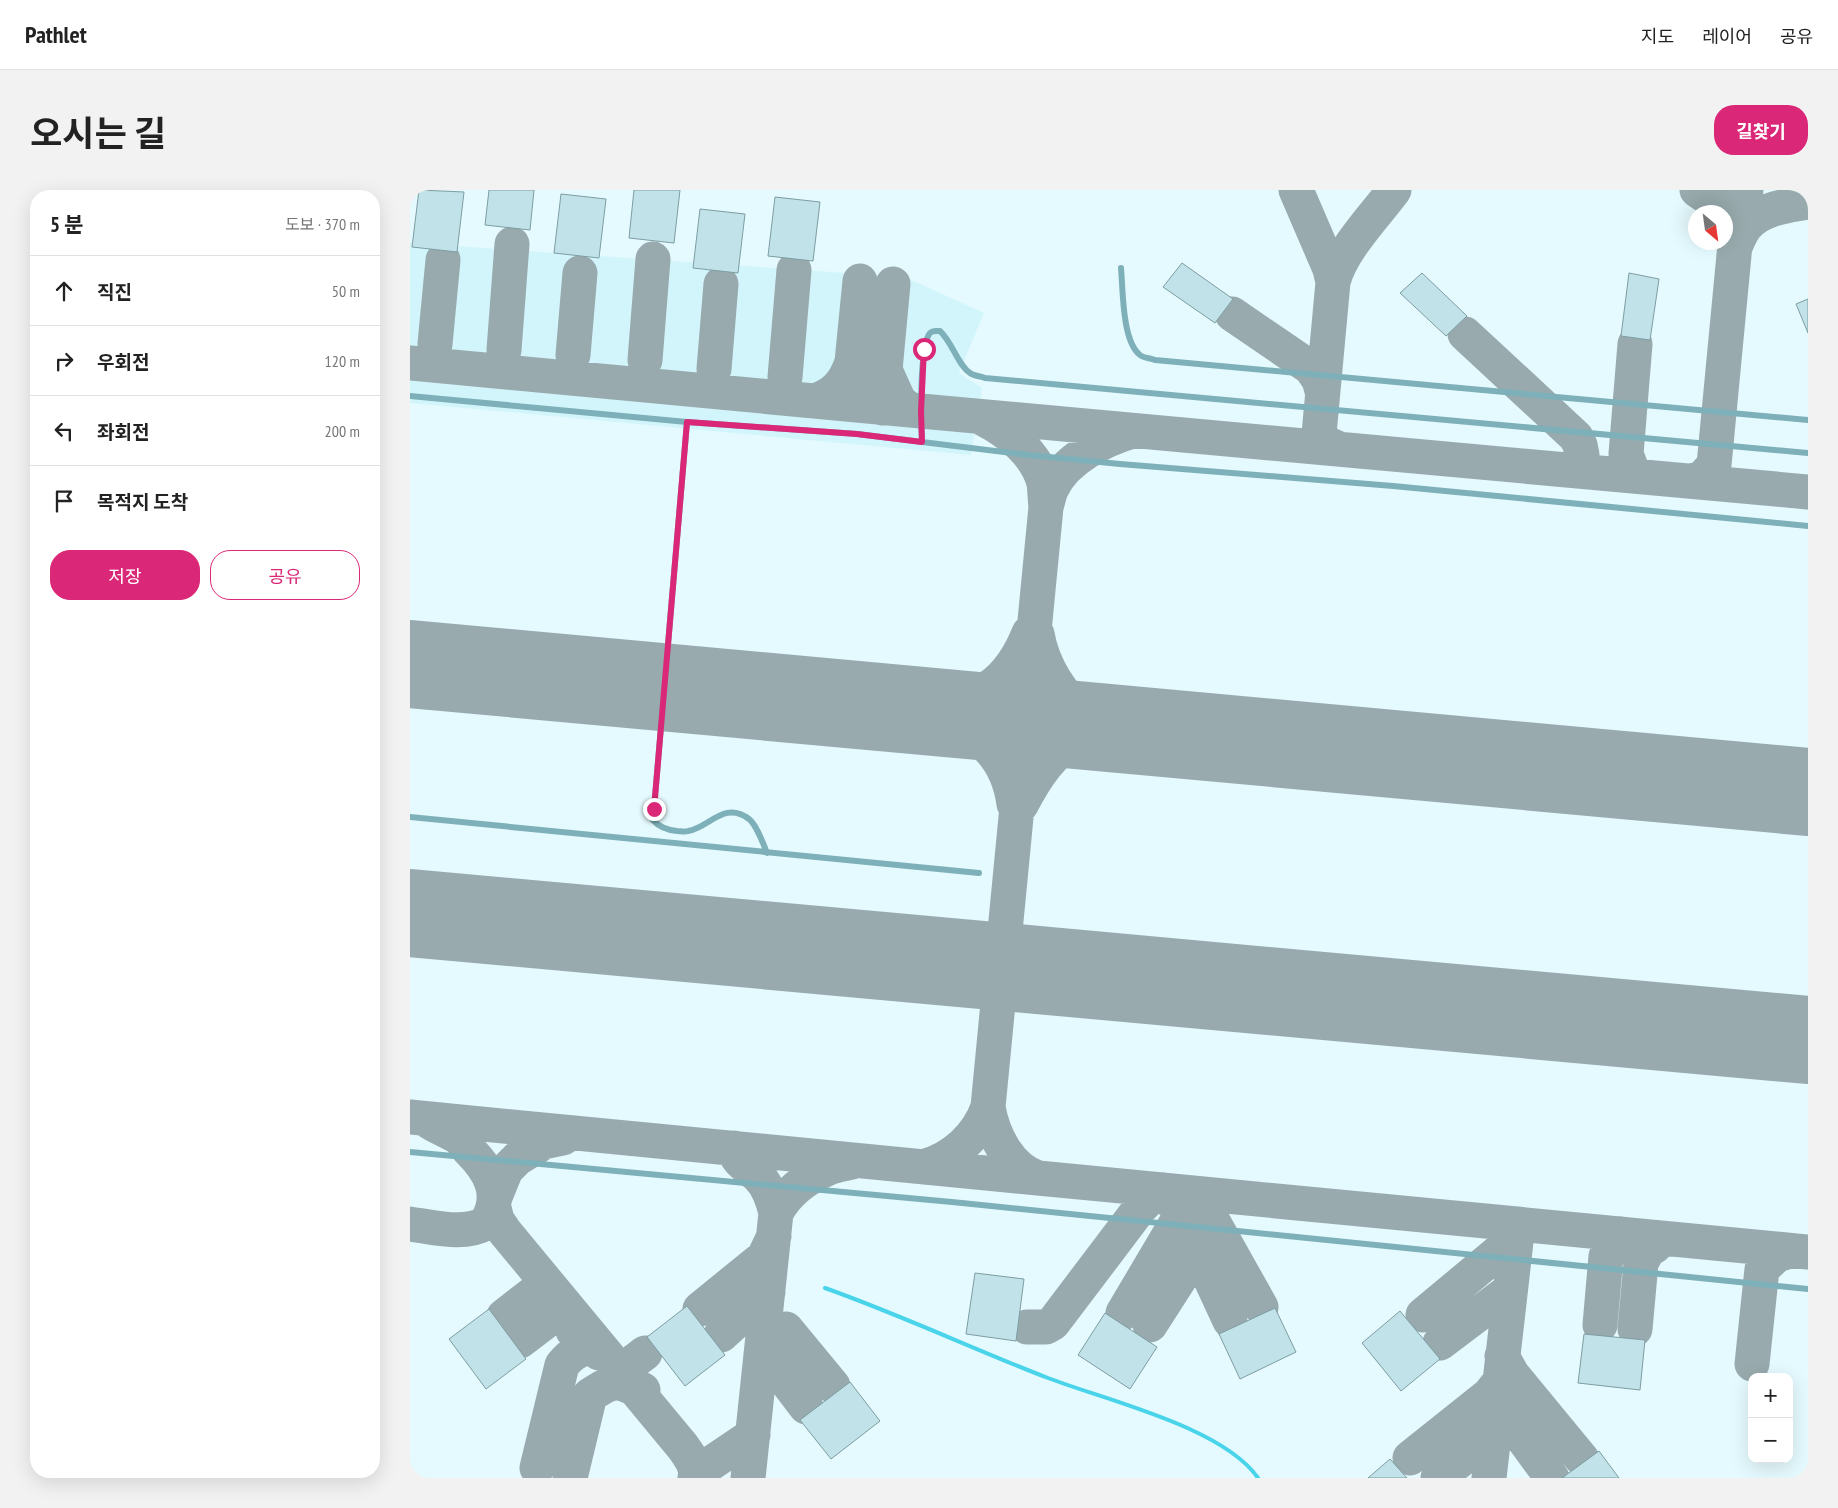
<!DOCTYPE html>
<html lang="ko">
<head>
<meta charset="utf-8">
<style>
  :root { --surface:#fff; --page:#f2f2f2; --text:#222; --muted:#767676; --line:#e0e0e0; --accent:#db2777 }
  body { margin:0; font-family:"PT Sans Narrow","Noto Sans KR",sans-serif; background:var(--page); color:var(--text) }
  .controls { position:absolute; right:15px; bottom:15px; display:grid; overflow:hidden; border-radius:10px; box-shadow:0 5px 20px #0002 }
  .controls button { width:45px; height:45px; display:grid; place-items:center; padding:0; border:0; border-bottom:1px solid var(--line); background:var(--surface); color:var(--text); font:25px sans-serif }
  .compass { position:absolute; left:1278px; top:15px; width:45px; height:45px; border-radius:50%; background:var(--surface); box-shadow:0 5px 20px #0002; rotate:151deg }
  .stop { position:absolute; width:15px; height:15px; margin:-11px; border:4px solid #db2777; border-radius:50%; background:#fff }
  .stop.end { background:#db2777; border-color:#fff; box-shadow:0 1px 5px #0008 }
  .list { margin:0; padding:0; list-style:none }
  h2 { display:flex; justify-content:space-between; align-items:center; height:65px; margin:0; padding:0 20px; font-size:21px }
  h2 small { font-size:16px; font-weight:400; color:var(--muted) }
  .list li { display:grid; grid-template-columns:32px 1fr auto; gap:15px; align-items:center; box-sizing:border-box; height:70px; padding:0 20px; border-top:1px solid var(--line) }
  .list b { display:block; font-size:19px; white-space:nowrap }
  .list em { font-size:16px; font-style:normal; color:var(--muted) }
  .actions { display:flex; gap:10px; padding:15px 20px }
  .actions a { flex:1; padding:11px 0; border:1px solid var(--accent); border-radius:20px; text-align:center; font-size:18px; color:var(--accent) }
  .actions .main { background:var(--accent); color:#fff }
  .icon { flex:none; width:28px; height:28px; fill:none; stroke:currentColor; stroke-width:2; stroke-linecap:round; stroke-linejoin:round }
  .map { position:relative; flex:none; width:1398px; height:1288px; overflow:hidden; border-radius:20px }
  header { display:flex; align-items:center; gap:30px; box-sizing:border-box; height:70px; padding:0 25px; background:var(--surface); border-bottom:1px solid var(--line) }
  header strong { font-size:24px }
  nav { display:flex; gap:28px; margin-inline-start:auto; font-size:18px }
  .intro { display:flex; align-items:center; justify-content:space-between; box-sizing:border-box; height:120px; padding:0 30px }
  h1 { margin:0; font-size:35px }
  .button { padding:12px 22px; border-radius:20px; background:var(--accent); color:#fff; font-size:18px; font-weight:700 }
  main { display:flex; gap:30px; padding:0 30px }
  aside { flex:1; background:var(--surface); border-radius:20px; box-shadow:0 5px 20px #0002 }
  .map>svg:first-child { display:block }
  .built { fill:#d2f5fc }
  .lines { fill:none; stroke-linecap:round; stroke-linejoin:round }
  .stream { stroke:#49d4ea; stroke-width:4 }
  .taxiway { stroke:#98aaad; stroke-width:35 }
  .runway { stroke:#98aaad; stroke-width:88 }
  .building { fill:#c0e2e8; stroke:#7d9da3 }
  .service { stroke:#7eb0b9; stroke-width:6 }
  .route { stroke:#db2777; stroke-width:6 }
</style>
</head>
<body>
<header>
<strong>Pathlet</strong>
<nav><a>지도</a><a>레이어</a><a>공유</a></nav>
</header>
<div class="intro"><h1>오시는 길</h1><a class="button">길찾기</a></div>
<main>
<aside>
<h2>5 분<small>도보 · 370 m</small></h2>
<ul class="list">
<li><svg class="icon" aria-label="ahead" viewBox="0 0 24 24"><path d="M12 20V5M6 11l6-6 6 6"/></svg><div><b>직진</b></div><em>50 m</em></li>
<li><svg class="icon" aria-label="right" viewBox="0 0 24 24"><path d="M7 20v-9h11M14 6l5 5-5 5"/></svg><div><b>우회전</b></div><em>120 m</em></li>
<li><svg class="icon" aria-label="left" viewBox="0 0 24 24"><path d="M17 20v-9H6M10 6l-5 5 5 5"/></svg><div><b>좌회전</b></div><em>200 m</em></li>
<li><svg class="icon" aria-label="arrive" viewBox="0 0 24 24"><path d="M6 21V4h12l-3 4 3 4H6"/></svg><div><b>목적지 도착</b></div></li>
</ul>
<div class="actions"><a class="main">저장</a><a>공유</a></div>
</aside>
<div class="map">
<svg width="1398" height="1288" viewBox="0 0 1398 1288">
  <rect width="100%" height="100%" fill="#e5fafe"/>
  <path class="built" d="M0,53l495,34 79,36 -25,60 23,15 -11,67 -561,-52z"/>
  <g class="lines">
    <path class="stream" d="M415,1098c76,27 148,61 223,90 57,22 175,49 210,100"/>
    <path class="taxiway" d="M886,0l34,79 3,13
      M1287,0c29,20 32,18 37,54
      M1325,57c3,-7 6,-15 11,-21 15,-18 41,-20 62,-24
      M822,124l79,54 8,12 3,11
      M1055,144l111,103 4,8 2,10 -6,11 -11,4
      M25,154l8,-84
      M1225,154l-9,110 6,16 8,6
      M94,160l8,-106
      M163,165l7,-82
      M235,170l8,-101
      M442,172l8,-81
      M0,173l511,48 887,81
      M304,179l7,-85
      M475,180l8,-86
      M375,187l9,-107
      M405,211c20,-7 30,-18 37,-39 5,25 8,33 30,46
      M445,215c18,-10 22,-17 30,-35l14,31 11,9
      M572,228c26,13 54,35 62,65 1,7 1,16 2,24l-58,600
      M929,259l-13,-6 -7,-9 14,-152c8,-32 41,-65 61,-92
      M1282,291l10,-3 12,-13 24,-252 8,-23
      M636,317c2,-6 3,-13 6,-19 13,-29 53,-49 81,-57
      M627,444c5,30 24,64 51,81 11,6 24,10 36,14
      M516,521c54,-13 82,-25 103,-78
      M516,521c47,19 81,39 88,93
      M611,615c14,-27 32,-56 61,-69 12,-6 29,-6 42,-7
      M0,927l628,61c-29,-10 -45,-42 -50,-71 -10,29 -35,52 -65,60
      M324,958c2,15 16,19 25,29 9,9 14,24 17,36
      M628,988l770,74
      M812,1006c-8,6 -12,10 -12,20l51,91
      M85,1007l11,-27 12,-12 26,-16 19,-4 4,-3
      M84,1018l3,12 8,12 178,215c6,9 15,19 12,31
      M0,1034c24,3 54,12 76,-1 18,-28 4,-52 -17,-73 -3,-4 -6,-8 -10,-12 -10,-7 -21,-10 -31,-17
      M290,1119l64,-52 10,-21
      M713,1123l58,-98
      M1013,1125l78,-65 14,-6
      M94,1126l31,-24 8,-2 17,8 -1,11
      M740,1135l43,-67 -1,-20
      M1190,1135l6,-69 15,-22 17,19 3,10
      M617,1137h19l7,-4 87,-115 9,-9 15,-9 17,25 49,106
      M376,1139l47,57
      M1225,1139l6,-66 7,-13 7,-4
      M311,1145l47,-43
      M110,1151l38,-29 5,-2 9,3 1,18
      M1030,1153l69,-52
      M390,1156c-15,-8 -27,-15 -38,3l44,58
      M1092,1166l10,18 70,85
      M1342,1174l10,-95 15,-14 13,-4
      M233,1200l-12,-6c-7,-20 -1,-19 14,-31
      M1088,1211l7,13 47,64
      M1000,1268l79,-63 11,-14
      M127,1278l25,-103c9,-11 21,-20 35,-16l2,4
      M160,1288l20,-83c19,-12 25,-17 46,-5
      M286,1288l5,-8 52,-35
      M338,1288l28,-265c11,-21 32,-36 53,-45 7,-3 16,-4 23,-6
      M1028,1288l50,-40 7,-11
      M1079,1288l29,-254"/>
    <path class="runway" d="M0,474l1398,128
      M0,723l1398,127"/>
  </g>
  <path class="building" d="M9,0l45,2 -7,60 -45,-5z
    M79,0h45l-4,40 -45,-5z
    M224,0h46l-6,53 -45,-5z
    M151,4l45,5 -7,59 -45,-5z
    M365,7l45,5 -7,59 -45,-5z
    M290,19l45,5 -7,59 -45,-5z
    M772,73l51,36 -18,24 -52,-36z
    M1012,83l45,43 -21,20 -46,-43z
    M1219,83l30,6 -9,61 -29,-4z
    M1398,109v34l-12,-29z
    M565,1083l49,6 -8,62 -50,-7z
    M277,1116l38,49 -40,31 -38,-49z
    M865,1118l21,44 -56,27 -21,-45z
    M79,1119l37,50 -40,30 -37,-50z
    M990,1121l40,48 -39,32 -39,-48z
    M695,1123l52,34 -27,42 -52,-34z
    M1174,1144l61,6 -5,50 -62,-7z
    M440,1192l30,39 -49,38 -31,-39z
    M1189,1261l20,27h-57z
    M980,1269l17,19h-39z"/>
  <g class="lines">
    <path class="service" d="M711,78c2,22 1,73 19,87 3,3 10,3 15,5l653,60
      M0,206l277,26 170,12 172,21 91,9 273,22 415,40
      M277,232l-34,398c6,7 14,10 24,11 3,0 8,1 11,0 21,-3 36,-31 61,-12 6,4 15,26 18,34
      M512,252c-1,-18 -3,-97 8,-109 3,-3 6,-2 10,-2 12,11 18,34 30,42 4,3 10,3 15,5l823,75
      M0,627l569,56
      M0,962l542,50 856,87"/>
  </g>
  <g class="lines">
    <path class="route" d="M244,619l33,-387 170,12 65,8 -1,-31 3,-62"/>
  </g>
</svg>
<div class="controls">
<button>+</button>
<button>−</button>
</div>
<svg class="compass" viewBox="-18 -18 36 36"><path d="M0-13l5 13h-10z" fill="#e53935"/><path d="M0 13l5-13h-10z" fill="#767676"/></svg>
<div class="stop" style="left:514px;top:159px"></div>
<div class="stop end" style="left:244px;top:619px"></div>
</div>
</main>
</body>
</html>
